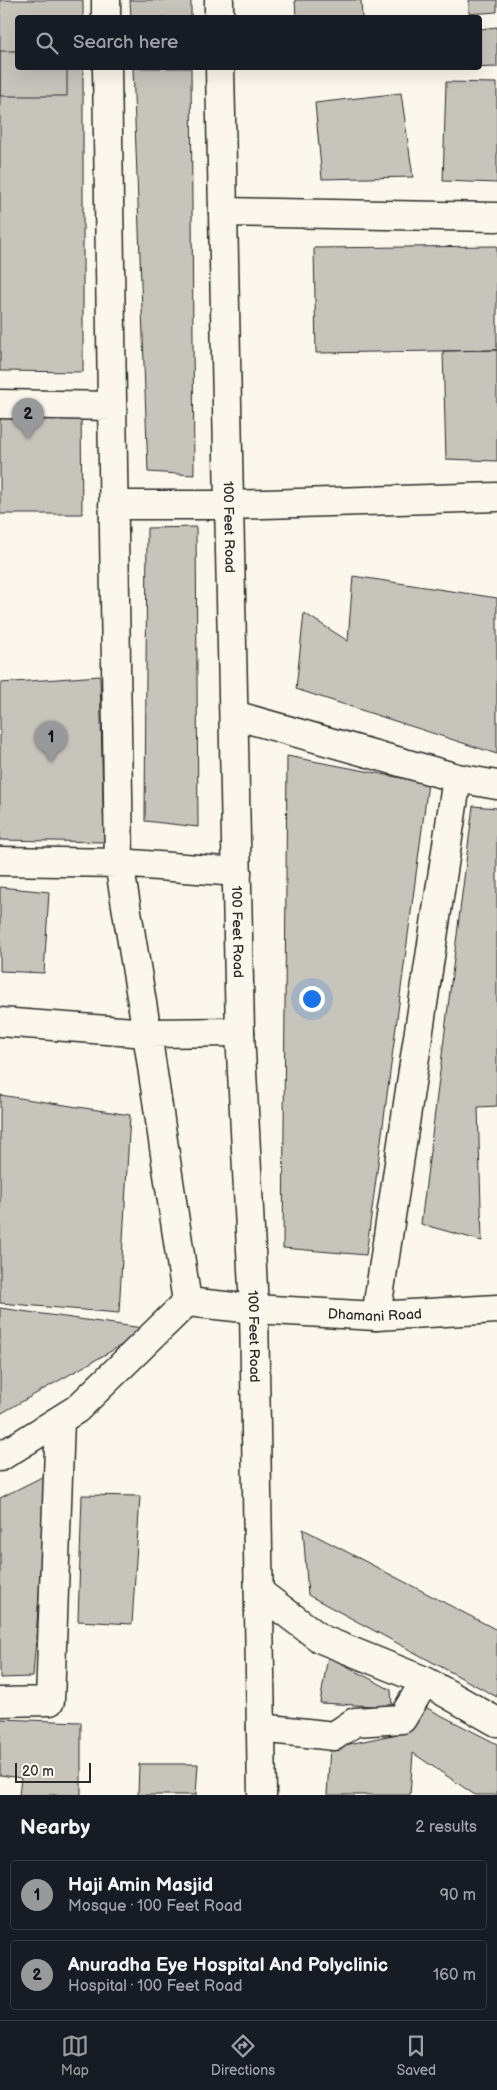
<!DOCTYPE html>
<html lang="en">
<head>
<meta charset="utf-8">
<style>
  :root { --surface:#171b24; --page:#242831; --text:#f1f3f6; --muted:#9ea1a6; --line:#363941; --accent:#98999b }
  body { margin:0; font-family:"Balsamiq Sans",sans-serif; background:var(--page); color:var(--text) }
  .scale { position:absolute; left:15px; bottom:12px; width:76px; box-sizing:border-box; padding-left:5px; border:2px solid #2b2b2b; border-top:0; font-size:14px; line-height:18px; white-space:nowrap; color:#2b2b2b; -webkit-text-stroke:4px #fbf7ec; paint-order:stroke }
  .you { position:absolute; left:311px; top:998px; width:18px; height:18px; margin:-12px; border:4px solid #fff; border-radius:50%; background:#1a73e8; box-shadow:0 0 0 8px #1a73e833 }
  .badge { display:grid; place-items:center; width:32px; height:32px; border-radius:50%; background:var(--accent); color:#111; font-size:16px; font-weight:700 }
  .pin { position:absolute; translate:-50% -41px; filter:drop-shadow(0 1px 2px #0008) }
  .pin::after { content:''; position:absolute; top:26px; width:18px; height:15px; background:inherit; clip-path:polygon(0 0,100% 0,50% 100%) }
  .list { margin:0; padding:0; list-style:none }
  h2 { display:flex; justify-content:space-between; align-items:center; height:65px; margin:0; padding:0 20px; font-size:21px }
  h2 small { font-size:16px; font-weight:400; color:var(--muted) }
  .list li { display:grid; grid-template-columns:32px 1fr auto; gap:15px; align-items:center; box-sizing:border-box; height:70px; margin:0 10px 10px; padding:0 10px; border:1px solid var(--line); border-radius:5px }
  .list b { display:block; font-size:19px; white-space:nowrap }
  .list p { margin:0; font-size:16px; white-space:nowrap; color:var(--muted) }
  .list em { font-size:16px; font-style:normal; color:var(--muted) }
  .icon { flex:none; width:28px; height:28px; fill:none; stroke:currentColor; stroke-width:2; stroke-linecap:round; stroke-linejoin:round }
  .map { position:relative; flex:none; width:497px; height:1795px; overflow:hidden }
  .search { position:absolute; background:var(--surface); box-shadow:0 5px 20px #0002; left:15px; right:15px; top:15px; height:55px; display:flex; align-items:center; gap:12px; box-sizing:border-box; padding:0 18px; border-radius:5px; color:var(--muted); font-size:19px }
  .sheet { height:225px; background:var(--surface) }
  nav { display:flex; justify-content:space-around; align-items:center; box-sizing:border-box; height:70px; border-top:1px solid var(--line); background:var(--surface); font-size:14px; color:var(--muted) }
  nav a { display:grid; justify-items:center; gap:2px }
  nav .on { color:var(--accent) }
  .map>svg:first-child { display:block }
  .building { fill:#c7c4bc; stroke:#2b2b2b }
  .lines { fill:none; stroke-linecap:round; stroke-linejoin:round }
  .minor-casing { stroke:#2b2b2b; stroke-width:31 }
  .major-casing { stroke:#2b2b2b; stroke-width:31 }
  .minor { stroke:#fbf7ec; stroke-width:28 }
  .major { stroke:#fbf7ec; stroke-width:28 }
  .labels { text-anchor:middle; stroke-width:4.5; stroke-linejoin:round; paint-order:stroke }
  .street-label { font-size:14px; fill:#2b2b2b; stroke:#fbf7ec }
</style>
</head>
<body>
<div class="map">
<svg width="497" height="1795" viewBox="0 0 497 1795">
  <rect width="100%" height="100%" fill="#fbf7ec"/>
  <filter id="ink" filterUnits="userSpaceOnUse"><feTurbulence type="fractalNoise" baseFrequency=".02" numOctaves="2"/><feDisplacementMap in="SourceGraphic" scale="10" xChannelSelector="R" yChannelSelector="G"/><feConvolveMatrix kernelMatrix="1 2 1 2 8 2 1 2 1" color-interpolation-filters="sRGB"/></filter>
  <g filter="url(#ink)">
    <path class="building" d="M0,0h83v18h-65v50h65v304l-83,-1z
      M130,0h61v18h-60z
      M295,0h66l1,18h-66z
      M469,0h28v12l-28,2z
      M497,27v40l-29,1h12v-39z
      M0,51h18v17h49v28h-67z
      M133,68h58l3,407 -46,-3z
      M446,82l51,1v100l-54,-2z
      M401,93l12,84 -91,2 -7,-76z
      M497,246v104l-181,3 -2,-105z
      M497,350v111l-51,-2 -3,-108z
      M0,414h81l1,100h-82z
      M196,527l2,300 -53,-6 2,-293z
      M353,576l144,22v156l-201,-65 8,-76 44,28z
      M100,676l4,166 -104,-2v-157z
      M287,756l141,27 -62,472 -83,-7z
      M473,806l24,2v298l-19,1 4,134 -61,-17z
      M0,887l49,5 -5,81 -44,-2z
      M0,1095l130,20 -11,198 -119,-10z
      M0,1308l150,21 -150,85z
      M48,1474l-15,203 -33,1v-180z
      M82,1495l58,1 -8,128 -54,-3z
      M303,1529l194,101v67l-189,-102z
      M328,1656l63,34 1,17 -72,-4z
      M425,1707l72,37v51h-22l-62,-42 -3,42h-83l3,-47 77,-16z
      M0,1719l81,3v73h-62l2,-17 -21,-3z
      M139,1764h59l-2,31h-58z"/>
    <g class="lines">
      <g class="minor-casing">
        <path id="minor" d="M106,0v18
          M223,212l274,5
          M0,404l112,2
          M113,505h116l268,-8
          M234,715l223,63 -81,538
          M457,778l40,7
          M0,861l119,2 -12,-795
          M237,872l-118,-9 28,170 93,-1
          M0,1022l147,11 40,269
          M187,1302l67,7
          M0,1457l77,-48 110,-107
          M259,1592l62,47 104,42
          M0,1702l50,-1 10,-281
          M261,1728l73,8 21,-14 47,-3 23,-38 72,41"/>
      </g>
      <g class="major-casing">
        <g id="major">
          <path d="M219,0v18"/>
          <path id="s1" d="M220,68l20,964 14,277 8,486"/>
          <path id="s2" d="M254,1309l122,7 121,-7"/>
        </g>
      </g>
      <use href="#minor" class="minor"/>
      <use href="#major" class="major"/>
    </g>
  </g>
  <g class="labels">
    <g class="street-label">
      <text dy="5" stroke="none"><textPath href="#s1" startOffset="459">100 Feet Road</textPath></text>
      <text dy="5" stroke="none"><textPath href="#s1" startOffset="864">100 Feet Road</textPath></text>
      <text dy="5" stroke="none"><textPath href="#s2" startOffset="121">Dhamani Road</textPath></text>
      <text dy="5" stroke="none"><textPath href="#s1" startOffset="1269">100 Feet Road</textPath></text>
    </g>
  </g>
</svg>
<div class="scale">20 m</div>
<div class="you"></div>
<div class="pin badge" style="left:51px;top:762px">1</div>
<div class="pin badge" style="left:28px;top:439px">2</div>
<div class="search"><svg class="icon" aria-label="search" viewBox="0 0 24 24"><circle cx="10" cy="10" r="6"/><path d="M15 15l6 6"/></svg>Search here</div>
</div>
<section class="sheet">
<h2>Nearby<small>2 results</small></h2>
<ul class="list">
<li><span class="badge">1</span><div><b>Haji Amin Masjid</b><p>Mosque · 100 Feet Road</p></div><em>90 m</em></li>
<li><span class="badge">2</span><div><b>Anuradha Eye Hospital And Polyclinic</b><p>Hospital · 100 Feet Road</p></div><em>160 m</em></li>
</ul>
</section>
<nav>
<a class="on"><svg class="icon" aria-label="map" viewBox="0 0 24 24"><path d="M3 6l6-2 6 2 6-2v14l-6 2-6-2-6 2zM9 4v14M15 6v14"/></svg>Map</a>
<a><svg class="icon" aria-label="directions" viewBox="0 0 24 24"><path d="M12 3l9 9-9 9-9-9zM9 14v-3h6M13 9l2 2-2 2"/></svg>Directions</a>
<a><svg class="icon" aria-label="saved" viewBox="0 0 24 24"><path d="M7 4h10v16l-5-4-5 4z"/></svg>Saved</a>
</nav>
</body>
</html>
